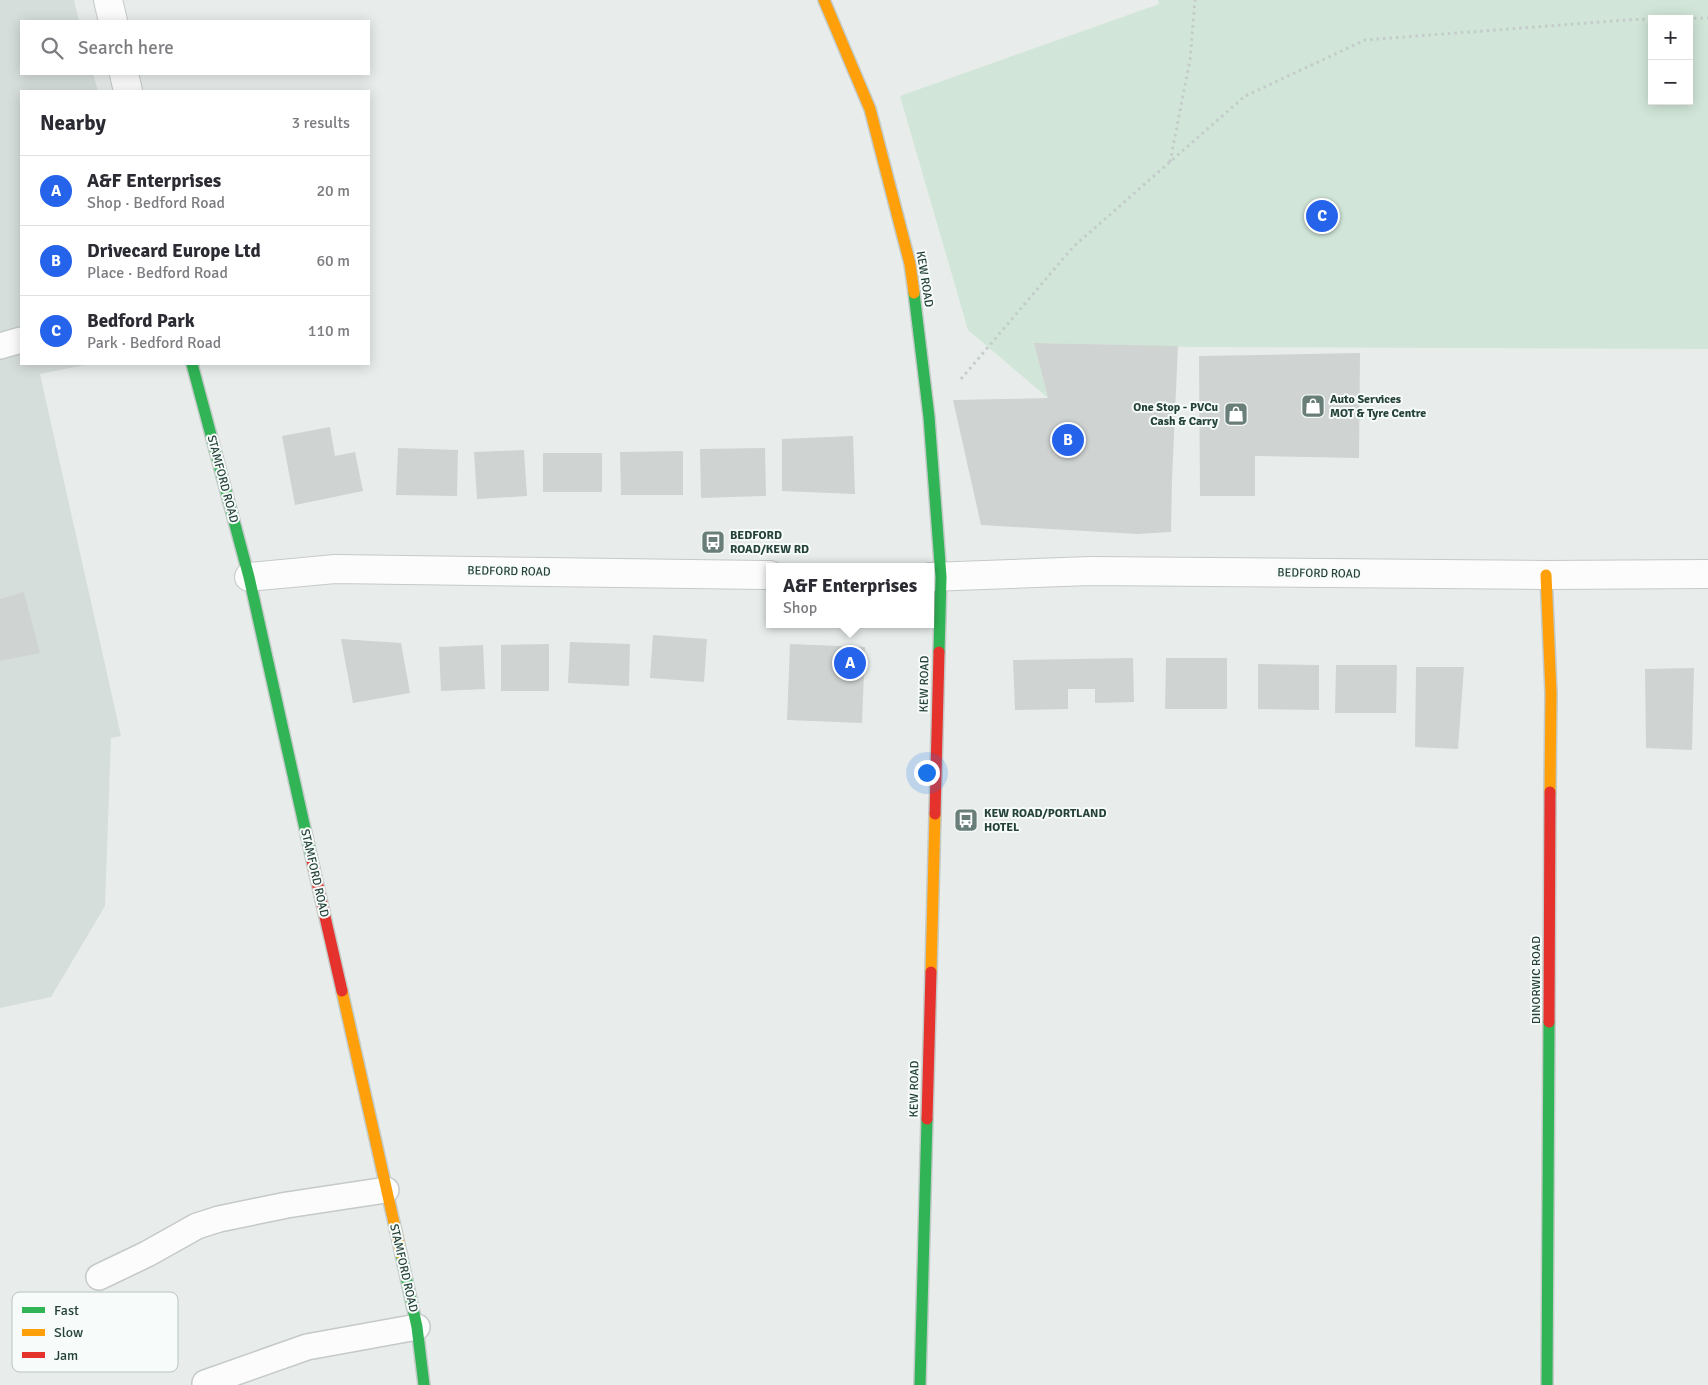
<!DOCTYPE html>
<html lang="en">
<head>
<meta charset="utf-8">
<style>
  :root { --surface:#fff; --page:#f2f2f3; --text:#2b2b33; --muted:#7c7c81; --line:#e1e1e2; --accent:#2563eb }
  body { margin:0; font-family:Signika,sans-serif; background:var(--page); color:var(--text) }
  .controls { position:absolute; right:15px; top:15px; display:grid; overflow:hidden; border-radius:0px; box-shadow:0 2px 12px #0003 }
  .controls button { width:45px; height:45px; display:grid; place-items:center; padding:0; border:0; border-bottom:1px solid var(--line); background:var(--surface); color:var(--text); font:25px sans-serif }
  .you { position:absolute; left:926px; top:772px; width:18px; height:18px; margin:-12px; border:4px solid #fff; border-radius:50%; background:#1a73e8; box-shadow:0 0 0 8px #1a73e833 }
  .badge { display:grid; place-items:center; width:32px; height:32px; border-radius:50%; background:var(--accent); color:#fff; font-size:16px; font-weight:700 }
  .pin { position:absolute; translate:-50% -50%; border:2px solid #fff; box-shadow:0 1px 5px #0006 }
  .popup { position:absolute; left:766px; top:563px; width:168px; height:65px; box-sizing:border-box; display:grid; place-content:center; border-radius:0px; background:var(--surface); filter:drop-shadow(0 1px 4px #0005); font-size:16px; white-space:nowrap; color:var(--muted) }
  .popup b { font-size:19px; color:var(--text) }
  .popup::after { content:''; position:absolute; left:50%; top:100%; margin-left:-10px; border:10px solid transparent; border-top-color:var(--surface) }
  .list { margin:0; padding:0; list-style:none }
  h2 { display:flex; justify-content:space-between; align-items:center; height:65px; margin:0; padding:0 20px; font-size:21px }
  h2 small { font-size:16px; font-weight:400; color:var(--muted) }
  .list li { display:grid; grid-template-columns:32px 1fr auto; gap:15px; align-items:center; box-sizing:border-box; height:70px; padding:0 20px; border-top:1px solid var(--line) }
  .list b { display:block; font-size:19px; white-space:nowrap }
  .list p { margin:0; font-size:16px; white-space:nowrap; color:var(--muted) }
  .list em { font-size:16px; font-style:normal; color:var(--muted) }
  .icon { flex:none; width:28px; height:28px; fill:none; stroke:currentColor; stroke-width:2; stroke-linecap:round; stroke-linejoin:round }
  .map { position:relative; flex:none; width:1708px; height:1385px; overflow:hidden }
  .search { position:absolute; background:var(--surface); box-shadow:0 2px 12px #0003; left:20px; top:20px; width:350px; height:55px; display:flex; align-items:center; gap:12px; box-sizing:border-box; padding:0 18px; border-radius:0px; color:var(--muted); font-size:19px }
  .panel { position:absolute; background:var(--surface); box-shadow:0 2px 12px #0003; left:20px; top:90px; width:350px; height:275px; border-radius:0px }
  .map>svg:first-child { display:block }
  .built { fill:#d6dedb }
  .green { fill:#d1e6d8; fill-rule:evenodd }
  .building { fill:#cfd4d2 }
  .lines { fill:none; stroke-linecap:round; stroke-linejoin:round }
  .lane-casing { stroke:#c5cac8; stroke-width:28 }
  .street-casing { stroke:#c5cac8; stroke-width:30 }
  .fast-casing { stroke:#c3cbc8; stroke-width:14 }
  .slow-casing { stroke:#c3cbc8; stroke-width:14 }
  .jam-casing { stroke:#c3cbc8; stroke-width:14 }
  .path { stroke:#c3ccca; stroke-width:3; stroke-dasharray:2.5 4; stroke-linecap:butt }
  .lane { stroke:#fcfcfc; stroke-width:25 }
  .street { stroke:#fcfcfc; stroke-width:28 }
  .fast { stroke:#30b455; stroke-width:11 }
  .slow { stroke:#ff9f0a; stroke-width:11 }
  .jam { stroke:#e5322d; stroke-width:11 }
  .labels { text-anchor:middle; stroke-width:4; stroke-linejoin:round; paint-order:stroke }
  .street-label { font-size:12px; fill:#24423a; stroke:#f7fbf9 }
  .poi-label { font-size:12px; font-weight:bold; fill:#24423a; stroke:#f7fbf9; text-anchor:start }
  .key { fill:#f7fbf9; stroke:#b8c4c0; stroke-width:1 }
  .key-label { font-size:14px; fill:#24423a }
</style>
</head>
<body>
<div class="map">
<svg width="1708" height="1385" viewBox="0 0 1708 1385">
  <rect width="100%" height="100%" fill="#e8edeb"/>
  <path class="built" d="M0,0h74l5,21h-58v53h72l5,17h-77v273h68l-49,10 81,362 -10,2 -6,168 -54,91 -51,11z"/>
  <path class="green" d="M1158,0h550v349l-514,-2 -160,-4 14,55 -80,-68 -68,-234 259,-92zM1652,19h37v82h-37z"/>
  <path class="building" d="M1034,343l144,3 -6,134 -1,52 -34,2 -156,-9 -28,-125 95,-2z
    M1360,353l-1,105 -104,-2v40h-55l-1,-140z
    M330,427l5,29 20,-4 8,39 -68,14 -13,-69z
    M853,436l2,58 -73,-3v-52z
    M398,448l60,2 -1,46 -61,-1z
    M765,448l1,48 -65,2 -1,-49z
    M524,450l3,46 -50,3 -3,-47z
    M683,451v44h-62l-1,-43z
    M543,453h59v39h-59z
    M24,592l16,61 -40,8v-62z
    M653,635l54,4 -3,43 -54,-4z
    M341,639l60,4 9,50 -57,10z
    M570,642l60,2 -1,42 -61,-3z
    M549,644v47h-48v-46z
    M790,644l75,3 -3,76 -75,-3z
    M483,645l2,44 -44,2 -2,-44z
    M1133,658l1,44 -39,1v-14h-27v20l-53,1 -2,-50z
    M1166,658h61v51h-62z
    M1258,664l61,1v45l-61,-1z
    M1336,665h61l-1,48h-61z
    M1416,667h48l-6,82 -43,-2z
    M1694,668l-2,82 -46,-2 -1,-79z"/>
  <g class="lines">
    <g class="lane-casing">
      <path id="lane" d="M0,346l21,-6
        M99,1277l48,-23 50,-28 22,-7 68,-14 99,-15
        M205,1385v-2l102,-36 110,-20"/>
    </g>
    <g class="street-casing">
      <path id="street" d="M108,0l5,21
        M124,74l4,17
        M249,577l86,-8 435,6
        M930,577l160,-6 456,4 162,-1"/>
    </g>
    <g class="fast-casing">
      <path id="fast" d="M914,293l15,124 12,160 -2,75
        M192,364l57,213 63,283
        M401,1254l16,73 7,58
        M920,1385l7,-266
        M1547,1385l2,-363"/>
    </g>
    <g class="slow-casing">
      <path id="slow" d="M824,0l46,109 40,155 4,29
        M1546,575l5,118 -1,99
        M931,972l4,-158
        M342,991l59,263"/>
    </g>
    <g class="jam-casing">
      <path id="jam" d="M935,814l4,-162
        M312,860l30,131
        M1549,1022l1,-230
        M927,1119l4,-147"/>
    </g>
    <path class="path" d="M1668,19l40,-1
      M1170,162l20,-102 5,-60
      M961,379l112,-132 172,-151 120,-56 260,-20 27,-1"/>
    <use href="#lane" class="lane"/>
    <use href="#street" class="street"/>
    <use href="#fast" class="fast"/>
    <use href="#slow" class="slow"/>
    <use href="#jam" class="jam"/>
  </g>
  <defs>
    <g id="shop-square" transform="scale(1.25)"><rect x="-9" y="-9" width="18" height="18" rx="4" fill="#697e78" stroke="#f7fbf9"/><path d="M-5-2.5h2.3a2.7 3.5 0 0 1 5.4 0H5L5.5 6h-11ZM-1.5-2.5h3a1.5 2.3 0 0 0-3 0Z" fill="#fff"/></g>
    <g id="bus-square" transform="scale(1.25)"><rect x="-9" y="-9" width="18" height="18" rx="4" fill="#697e78" stroke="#f7fbf9"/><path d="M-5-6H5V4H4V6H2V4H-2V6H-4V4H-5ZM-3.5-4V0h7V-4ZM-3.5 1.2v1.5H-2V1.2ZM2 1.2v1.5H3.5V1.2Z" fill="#fff"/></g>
  </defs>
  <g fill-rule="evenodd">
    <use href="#shop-square" x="1313" y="406"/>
    <use href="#shop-square" x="1236" y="414"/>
    <use href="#bus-square" x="713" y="542"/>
    <use href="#bus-square" x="966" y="820"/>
  </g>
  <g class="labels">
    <g class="street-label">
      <text transform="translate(925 279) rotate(81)" y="4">KEW ROAD</text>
      <text transform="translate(223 479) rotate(75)" y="4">STAMFORD ROAD</text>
      <text transform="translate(509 571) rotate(1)" y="4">BEDFORD ROAD</text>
      <text transform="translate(1319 573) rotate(1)" y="4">BEDFORD ROAD</text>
      <text transform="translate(924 684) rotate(-89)" y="4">KEW ROAD</text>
      <text transform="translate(315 873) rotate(77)" y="4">STAMFORD ROAD</text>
      <text transform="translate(1536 980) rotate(-90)" y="4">DINORWIC ROAD</text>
      <text transform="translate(914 1089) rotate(-89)" y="4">KEW ROAD</text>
      <text transform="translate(404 1268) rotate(77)" y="4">STAMFORD ROAD</text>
    </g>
    <g class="poi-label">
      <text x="1330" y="403">Auto Services<tspan x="1330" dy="14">MOT &amp; Tyre Centre</tspan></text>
      <text x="1218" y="411" text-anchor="end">One Stop - PVCu<tspan x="1218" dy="14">Cash &amp; Carry</tspan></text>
      <text x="730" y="539">BEDFORD<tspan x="730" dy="14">ROAD/KEW RD</tspan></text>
      <text x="984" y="817">KEW ROAD/PORTLAND<tspan x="984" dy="14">HOTEL</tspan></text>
    </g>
  </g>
  <rect x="12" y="1292" width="166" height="80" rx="8" class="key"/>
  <rect x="22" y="1307" width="23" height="6" fill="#30b455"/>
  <rect x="22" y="1329" width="23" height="7" fill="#ff9f0a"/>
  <rect x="22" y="1352" width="23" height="6" fill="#e5322d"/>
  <g class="key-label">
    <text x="54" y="1315">Fast</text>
    <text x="54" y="1337">Slow</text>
    <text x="54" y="1360">Jam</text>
  </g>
</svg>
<div class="controls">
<button>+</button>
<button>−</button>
</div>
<div class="you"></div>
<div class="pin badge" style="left:850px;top:663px">A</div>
<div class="popup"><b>A&amp;F Enterprises</b>Shop</div>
<div class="pin badge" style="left:1068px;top:440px">B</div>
<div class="pin badge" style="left:1322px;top:216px">C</div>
<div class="search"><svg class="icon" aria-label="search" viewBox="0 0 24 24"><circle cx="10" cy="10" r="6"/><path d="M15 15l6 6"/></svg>Search here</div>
<section class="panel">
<h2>Nearby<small>3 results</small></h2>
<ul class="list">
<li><span class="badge">A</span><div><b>A&amp;F Enterprises</b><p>Shop · Bedford Road</p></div><em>20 m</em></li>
<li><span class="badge">B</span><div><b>Drivecard Europe Ltd</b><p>Place · Bedford Road</p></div><em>60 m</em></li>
<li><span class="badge">C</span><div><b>Bedford Park</b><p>Park · Bedford Road</p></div><em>110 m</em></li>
</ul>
</section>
</div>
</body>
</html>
